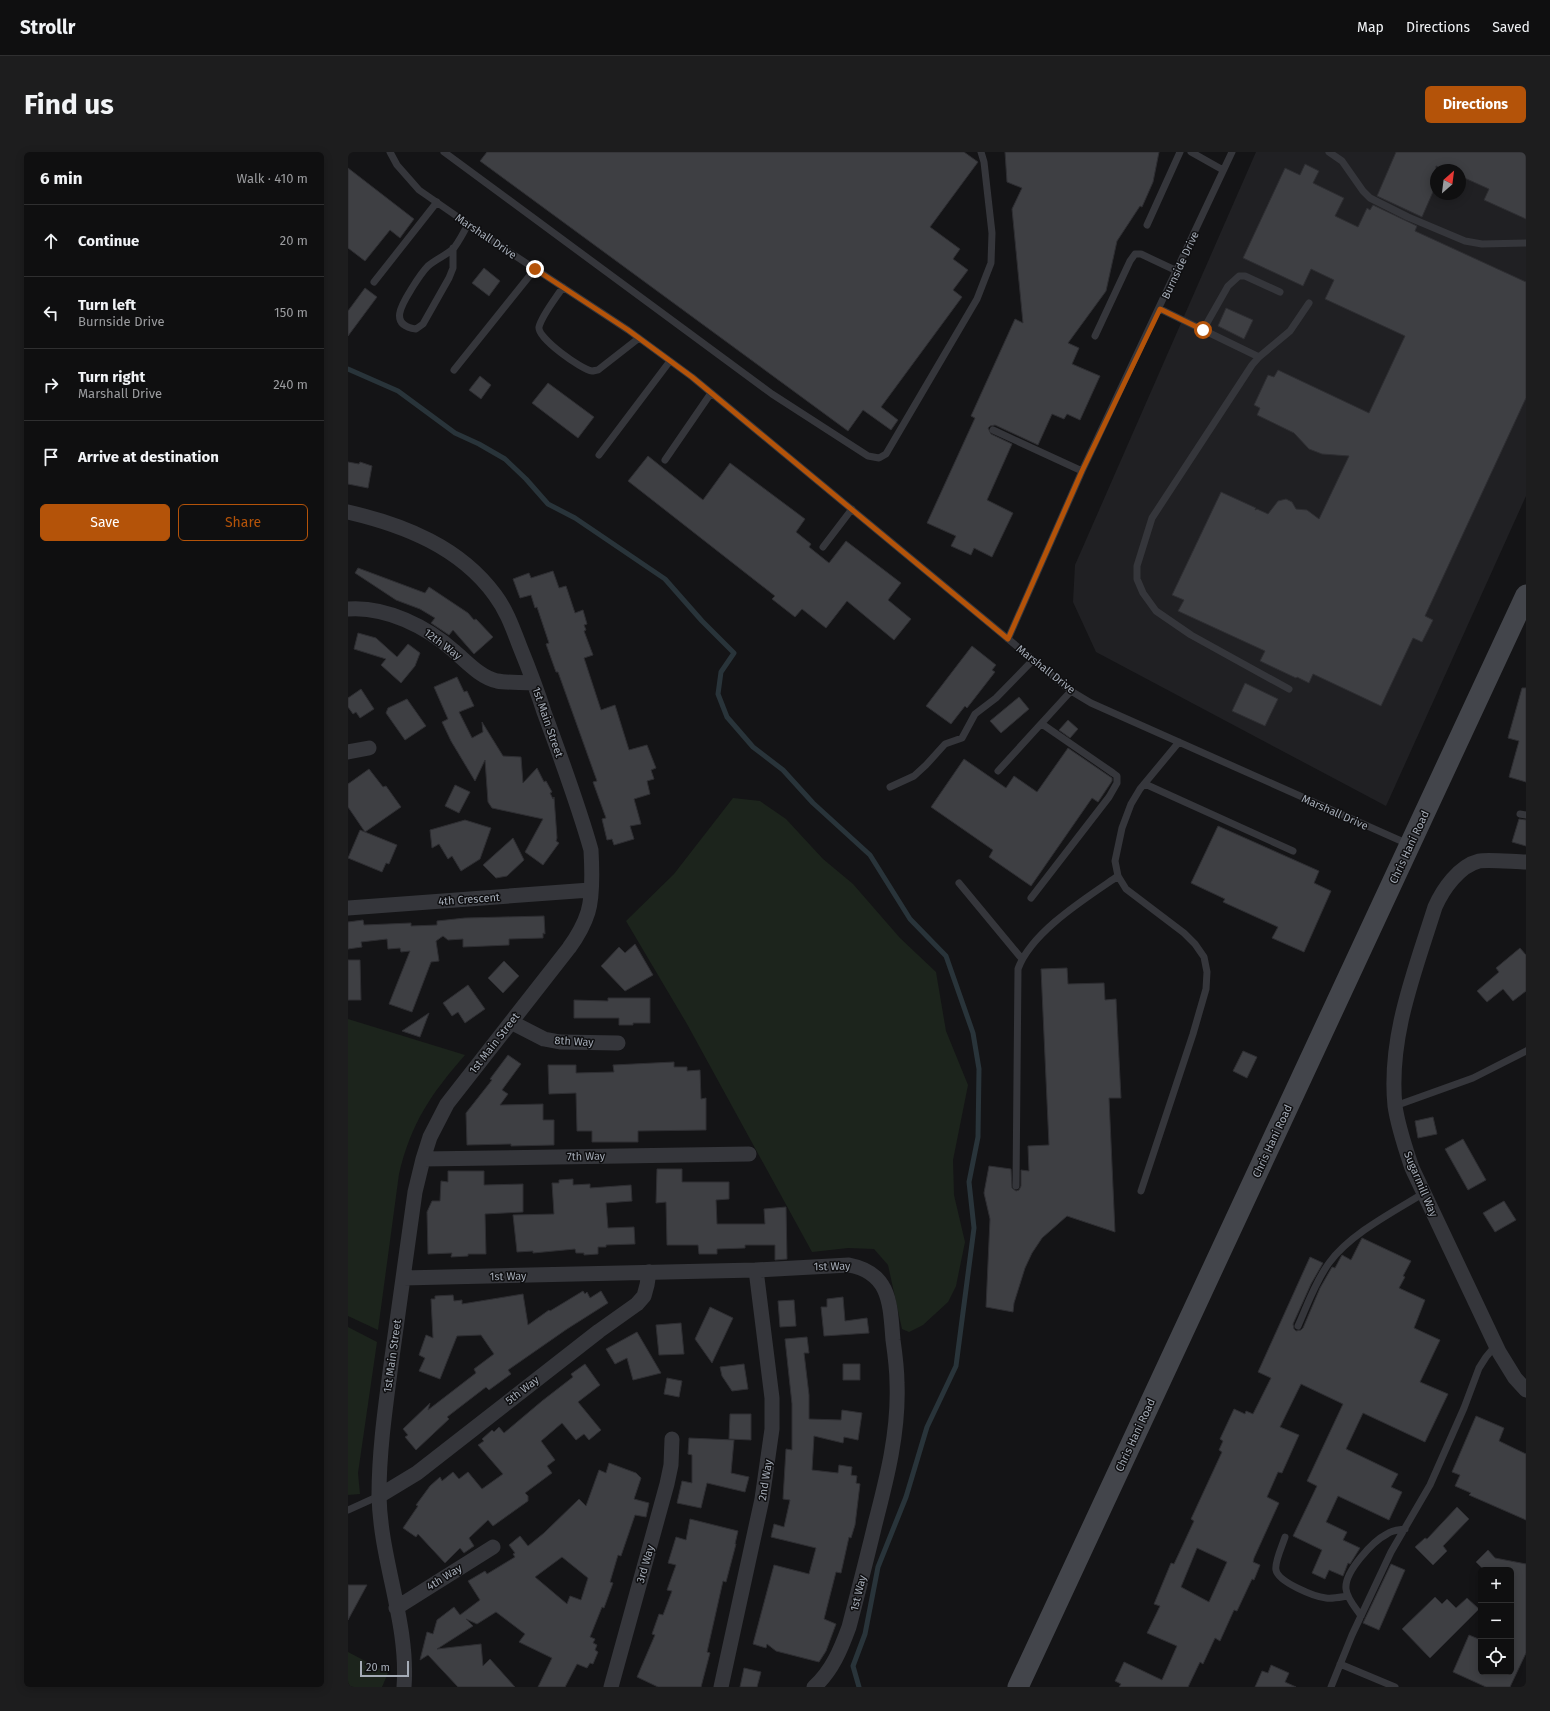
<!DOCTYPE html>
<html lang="en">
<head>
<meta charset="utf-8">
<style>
  :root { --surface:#0f0f10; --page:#1d1d1e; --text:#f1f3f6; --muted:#9b9c9f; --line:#2f2f30; --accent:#b45309 }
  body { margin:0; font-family:"Fira Sans",sans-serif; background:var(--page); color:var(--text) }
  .controls { position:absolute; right:12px; bottom:12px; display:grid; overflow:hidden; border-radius:6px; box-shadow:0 2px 10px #0003 }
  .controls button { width:36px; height:36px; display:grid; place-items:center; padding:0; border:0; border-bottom:1px solid var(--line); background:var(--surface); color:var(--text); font:20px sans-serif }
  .compass { position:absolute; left:1082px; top:12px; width:36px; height:36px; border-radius:50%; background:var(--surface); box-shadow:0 2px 10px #0003; rotate:28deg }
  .scale { position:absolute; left:12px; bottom:10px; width:49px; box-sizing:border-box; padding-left:4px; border:2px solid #a5acb7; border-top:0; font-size:11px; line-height:14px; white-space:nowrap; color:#a5acb7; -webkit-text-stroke:3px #0f0f11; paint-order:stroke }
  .stop { position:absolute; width:12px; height:12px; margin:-9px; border:3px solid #b45309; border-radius:50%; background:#fff }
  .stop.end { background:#b45309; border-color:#fff; box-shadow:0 1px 4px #0008 }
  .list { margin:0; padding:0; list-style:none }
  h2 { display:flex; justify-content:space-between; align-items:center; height:52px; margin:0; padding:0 16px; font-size:17px }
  h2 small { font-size:13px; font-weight:400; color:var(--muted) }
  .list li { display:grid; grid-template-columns:26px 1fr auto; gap:12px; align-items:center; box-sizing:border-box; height:72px; padding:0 16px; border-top:1px solid var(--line) }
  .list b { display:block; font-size:15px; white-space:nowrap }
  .list p { margin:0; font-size:13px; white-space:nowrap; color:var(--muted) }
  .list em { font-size:13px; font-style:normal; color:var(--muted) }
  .actions { display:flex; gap:8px; padding:12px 16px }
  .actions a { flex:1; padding:9px 0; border:1px solid var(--accent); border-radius:6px; text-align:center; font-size:14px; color:var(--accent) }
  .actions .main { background:var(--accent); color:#fff }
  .icon { flex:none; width:22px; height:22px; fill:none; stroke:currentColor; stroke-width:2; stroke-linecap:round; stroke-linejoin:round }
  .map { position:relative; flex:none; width:1178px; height:1535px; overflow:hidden; border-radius:6px }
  header { display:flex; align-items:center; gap:24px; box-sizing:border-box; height:56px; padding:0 20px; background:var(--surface); border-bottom:1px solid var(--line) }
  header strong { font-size:19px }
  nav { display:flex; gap:22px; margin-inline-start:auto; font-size:14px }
  .intro { display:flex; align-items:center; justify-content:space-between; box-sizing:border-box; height:96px; padding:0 24px }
  h1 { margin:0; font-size:28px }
  .button { padding:10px 18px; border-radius:6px; background:var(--accent); color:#fff; font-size:14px; font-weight:700 }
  main { display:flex; gap:24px; padding:0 24px }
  aside { flex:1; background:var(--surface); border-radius:6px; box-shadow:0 2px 10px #0003 }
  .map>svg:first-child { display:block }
  .built { fill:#202023; fill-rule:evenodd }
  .green { fill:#1c241c }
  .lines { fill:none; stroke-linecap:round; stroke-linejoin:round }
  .stream { stroke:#29343a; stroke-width:5 }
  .building { fill:#3e3f43; stroke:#2e2e32; fill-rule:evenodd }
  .service { stroke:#35363b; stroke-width:7 }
  .minor { stroke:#35363b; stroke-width:15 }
  .secondary { stroke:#43454b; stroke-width:21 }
  .route { stroke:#b45309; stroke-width:5 }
  .labels { text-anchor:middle; stroke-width:3; stroke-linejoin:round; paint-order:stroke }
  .street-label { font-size:11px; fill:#a5acb7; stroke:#0f0f11 }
</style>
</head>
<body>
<header>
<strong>Strollr</strong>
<nav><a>Map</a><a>Directions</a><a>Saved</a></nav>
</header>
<div class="intro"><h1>Find us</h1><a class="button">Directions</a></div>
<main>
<aside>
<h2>6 min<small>Walk · 410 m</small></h2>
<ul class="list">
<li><svg class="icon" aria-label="ahead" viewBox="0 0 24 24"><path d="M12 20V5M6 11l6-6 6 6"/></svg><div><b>Continue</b></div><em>20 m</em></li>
<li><svg class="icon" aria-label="left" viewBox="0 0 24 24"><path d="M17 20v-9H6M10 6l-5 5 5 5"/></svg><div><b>Turn left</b><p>Burnside Drive</p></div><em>150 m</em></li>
<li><svg class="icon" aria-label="right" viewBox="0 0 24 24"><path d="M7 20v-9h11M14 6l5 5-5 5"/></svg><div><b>Turn right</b><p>Marshall Drive</p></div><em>240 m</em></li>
<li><svg class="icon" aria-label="arrive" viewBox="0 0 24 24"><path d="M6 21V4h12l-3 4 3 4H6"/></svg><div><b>Arrive at destination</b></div></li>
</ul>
<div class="actions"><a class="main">Save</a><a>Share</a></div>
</aside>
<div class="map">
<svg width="1178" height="1535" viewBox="0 0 1178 1535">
  <rect width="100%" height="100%" fill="#141416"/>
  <path class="built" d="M908,0h270v344l-140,310 -290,-154 -23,-50 2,-37zM1088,18h24v24h-24z"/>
  <path class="green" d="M385,646l27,3 26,18 37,40 30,25 47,54 36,34 10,59 22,54 -15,75 1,35 11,47 -9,44 -8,16 -25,23 -14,7 -7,-3 -14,-64 -14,-16 -26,-1 -36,4 -125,-228 -61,-103 48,-47z
    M0,867l117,36c-34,39 -54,68 -66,119l-21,156 -30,-14z
    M0,1175l29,15 -19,131 2,21 -12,1z
    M0,1500l40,21 -6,14h-34z"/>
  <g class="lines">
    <path class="stream" d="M0,217l50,22 57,42 24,11 26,15 21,20 22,25 27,14 90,61 37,42 32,32 -13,19 -3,22 9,23 26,30 30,23 30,33 57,52 40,64 36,37 27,77 6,36 -1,68 -9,45 5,46 -18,138 -29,61 -21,70 -28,70 -13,67 -12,32 6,21"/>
  </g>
  <path class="building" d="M139,0h477l14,10 -48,65 30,22 -7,10 15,11 -15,20 9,7 -81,110 17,13 -7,10 -28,-20 -15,21 -368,-270z
    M657,0h154l-6,30 -11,25 -2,-1 -23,35 -11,50 -38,52 11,5 -7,16 28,12 -20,44 -13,-6 -3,5 -12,-5 -14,31 -43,-20 -5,1 -2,2 3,6 21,10 -25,56 26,13 -21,44 -18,-9 -3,7 -20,-9 5,-10 -29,-13 48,-105 -4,-2 44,-97 8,4 -11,-114 10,-21 -15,-6z
    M1048,0h130v67l-42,-19 5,-11 -29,-13v-6h-15l-9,-4v19l-14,32 -45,-21z
    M957,12l14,7 -6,12 31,15 -9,18 23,11 9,-19 3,2 3,-5 44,21 -2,5 111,51v116l-101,218 8,4 -11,22 -9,-4 -32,68 -68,-32 -4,9 -12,-6 -1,1 -36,-17 5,-10 -87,-40 6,-11 -12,-5 49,-103 35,16 -1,2 2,-1 11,5 10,-13 8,-2 6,3 4,7 11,1 12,9 30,-63 -27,-2 -13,-5 -15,-16 -37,-18 3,-7 -6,-3 14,-30 6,2 4,-7 91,43 36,-77 -80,-37 9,-19 -23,-11 -8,17 -60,-28 42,-90 15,7z
    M0,16l66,51 -14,19 -10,-8 -25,31 -17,-13z
    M136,116l16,13 -11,15 -17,-13z
    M17,136l12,9 -29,39v-25z
    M878,156l27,12 -9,19 -26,-13z
    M132,224l11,9 -10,14 -12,-9z
    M200,231l46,34 -16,21 -46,-35z
    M300,304l55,44 27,-37 75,56 -9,13 15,12 -2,3 20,16 17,-22 55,42 -13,17 23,19 -17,21 -47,-39 -21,27 -24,-19 -7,8 -23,-18 3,-3 -147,-115z
    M0,310l11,2 1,-2 12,4 -4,22 -20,-4z
    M10,416l67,25 4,-6 39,26 6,7 2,-1 17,18 -19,17 -21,-24 -4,5 -18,-12 4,-5 -15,-9 -24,-9 -41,-27z
    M205,419l6,17 7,-2 9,27 8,-3 4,14 -3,1 2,5 -2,1 9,24 -9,3 17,52 14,-5 14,45 18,-5 9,23 -5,2 3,9 -7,2 3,13 -16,5 7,25 -11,2 4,13 -20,6 -2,-6 -5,1 -5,-21 4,-1 -13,-36 4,-1 -39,-109h-2l-10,-28 3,-1 -12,-36 -2,1 -4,-13 -11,3 -7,-19 16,-6 2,5z
    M10,481l18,5 21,19 11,-13 12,9 -5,13 -14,17 -20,-18 5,-6 -32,-10z
    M624,494l24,19 -4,5 3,2 -28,36 -2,-2 -14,18 -25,-18z
    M109,525l7,15 3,-1 7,15 -15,6 13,26 11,-6 -1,-10 21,34 18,1 2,26 14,-15 7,14 2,-1 6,11 -2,1 3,6 1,-2 3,41 -1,3 3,2 -16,22 -18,-13 18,-33 -51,-11 -4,-6 -3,-42 -10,21 -24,-40 -9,-19 6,-3 -14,-32z
    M897,531l33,16 -13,27 -33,-15z
    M1174,536h4v94l-17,-5 10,-36 -11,-3z
    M13,537l13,20 -14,9 -4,-6 -3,2 -5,-7v-9z
    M671,545l10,12 -28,24 -11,-12z
    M59,547l19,27 -21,14 -19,-27 2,-5z
    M720,568l10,9 -8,9 -11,-8z
    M720,596l44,30v3l-14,21 -6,-4 -61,88 -42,-29 4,-7 -62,-43 33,-48 42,29 8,-12 23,16z
    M21,617l14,18 3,-1 15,21 -36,25 -17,-25v-23z
    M107,633l15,7 -11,21 -14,-7z
    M1171,667l7,1v26l-14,-4z
    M117,668l26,8 -11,31 -19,12 -9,-15 -4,3 -9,-15 -7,4 -2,-18z
    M870,674l101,45 -5,12 17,8 -27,61 -32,-14 6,-11 -55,-25 2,-3 -34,-16z
    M12,678l37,15 -8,19 -3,-1 -4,9 -34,-14z
    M165,686l11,22 -17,16 -11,2 -13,-13z
    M196,764l1,18 -2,-1v5l-34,1v6l-46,2v-8l-15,1 -5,-4 -7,5 3,20 -8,1 -19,50 -23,-8 21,-53 -9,1 -1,-4 -12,1 -1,-10 -26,3 1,5 -14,2v-27l15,-2 1,5 47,-2v3l26,-1v-4l28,-3z
    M287,792l18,31 -28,16 -24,-25 18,-19 6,6z
    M1172,796l6,7v36l-13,10 -10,-12 -16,13 -10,-11 22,-19 -3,-4z
    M0,808h12l1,40h-13z
    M156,809l15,15 -16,17 -15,-15z
    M719,816l1,16 36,-1 1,17 11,-1 5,99h-12l6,134 -48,-16 -25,22 -10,15 -7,15 -11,35 -1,9 -27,-5 4,-88 -6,-26 5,-27 22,3 1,19 4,3 3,-1 2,-4v-16l8,1 -1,-25 21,-1 -8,-176z
    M120,833l17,24 -20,14 -7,-11 -6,4 -9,-13z
    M260,846h42v25h-17v2h-14v-7h-45v-18l34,1z
    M81,861l-9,24 -18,-6z
    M895,899l14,6 -10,21 -14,-7z
    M160,903l13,9 -19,26 6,4 -8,11 43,-1v16h11v25l-43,1v-2l-44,1 -1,-32 26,-33 -2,-1z
    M326,910v5h13v4l13,-1 1,29 5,-1v32l-68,1v11h-46v-11h-15l-1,-38 -27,1 -1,-29h28v8l38,-1 -1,-7z
    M1085,965l4,17 -19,4 -3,-17z
    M1115,987l23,41 -18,10 -23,-41z
    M309,1017h25v13h47v17l-13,1 1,24h48l-1,-15 22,-2 1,52 -12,1v-15h-30v3l-28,1v5h-18l-1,-9h-31l-1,-43 -10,1z
    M100,1019h36v14l39,-1v28l-38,2 1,40h-18v2l-17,1 1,-4 -24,1 -1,-42 5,-11h8l1,-20 7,1z
    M225,1027v6l17,-1v4l41,-3 1,16 -26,2 2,25 26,-1 1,17 -29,1v2h-8v7l-14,1v-2h-8l-1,-4 -42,4v-2l-16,1 -4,-37 41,-1 -2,-31h7v-3z
    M1156,1049l12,19 -21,12 -12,-19z
    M1014,1086l49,23 -8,15 2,1 -6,11 26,12 -11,28 26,12 -20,42 28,12 -23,48 -62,-29 -17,36 52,25 -7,13 11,5 -13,28 -51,-24 -12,26 21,10 -4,8 17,8 -10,16 -2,-1 -5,13 -14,-6 -4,9 -13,-6 10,-23 -29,-14 24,-50 -10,-5 36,-77 -42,-20 -21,43 19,8 -17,38 -4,-1 -11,25 12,6 -25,55 -1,4 7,3 -6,15 -2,-1 -15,32 -3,-1 -14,31 -5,-3 -12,26 -3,-2 -12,25h-69l2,-3 -6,-3 9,-19 38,18 15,-34 -30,-13 13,-27 -6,-2 17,-41 3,1 20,-43 -3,-2 31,-67 -3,-2 4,-9 -3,-2 14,-30 11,5 1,-3 7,3 18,-36 -13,-6 52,-115 13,6 -12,21 -18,40 1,5 2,2 5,-1 2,-2 17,-40 12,-21 3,1 7,-13 9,5zM849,1396l30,14 -18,40 -28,-15z
    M235,1139l2,3 2,-2 3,6 11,-7 7,12 -41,26 -59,41 3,4 -22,16 -3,-3 -39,30 2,2 -33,31 -11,-13 3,-2 -5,-6 27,-26 -2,7 48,-37 -2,-4 20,-15 -13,-19 -24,1 -17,43 -21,-8 6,-13 -6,-3 7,-20 7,3 -2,-39h4v-3l18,-1 1,6 8,-1v4l61,-10 5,31 21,-15 1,1z
    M495,1145l2,24 22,-3 2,15 -45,3 -3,-29h6v-8z
    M446,1148l2,26 -16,1 -2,-26z
    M362,1155l23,11 -21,45 -17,-24z
    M333,1171l3,31 -25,1 -3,-30z
    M289,1180l24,41 -28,7 -6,-22 -12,6 -9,-15z
    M459,1185l2,16h-5l5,42v24l32,1 1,-10 20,3 -4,27 -14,-3 -1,6 -29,-7 -2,34 26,3 1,-8 13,2 -1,8 6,1 -1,7 4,1 -5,41 -4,13 -2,-1 -8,36 -5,-1 -12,47 12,5 -10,27 -7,11 -43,-11 -9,-7 -1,4 -13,-4 21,-79 35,9 7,-26 -45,-11 3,-13 10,3 6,-27 -7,-1 3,-50 6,1v-46l-7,-65z
    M237,1212l15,21 -22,17 23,28 -12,10 -5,-6 -8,6 -14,-17 -21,18 14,19 -8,6 5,7 -27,20 3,3v5l-35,25 -5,-6 -19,18 5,8 -10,7 -4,-5 -15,15 -27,-29 -2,3 -13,-9 15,-22 -2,-1 14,-19 10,-9 2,4 11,-9 6,7 9,-7 14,17 21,-15 -25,-29 6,-4 -2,-2 10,-9 2,2 5,-5 5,6 38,-32 31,-24 -2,-3z
    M396,1212l4,25 -16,2 -10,-15 -2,-9z
    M495,1212h17v16h-17z
    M319,1226l15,3 -3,16 -15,-3z
    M382,1262h21v26l-22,-1z
    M1128,1264l28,12 -5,13 27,13v66l-57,-25 2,-2 -16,-7 5,-11 -8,-3z
    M341,1286l45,2 -3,33 18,4 -4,15 -38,-9 -6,25 -24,-5 5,-22 10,2v-28l-4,-1z
    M261,1311l27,10 5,5 -7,21 15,4 -3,14 -11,-2 -14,41 -3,-1 -8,27 3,1 -9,25 -2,-1 -12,30 5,2 -2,4 4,2 -2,5 3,2 -5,12 -3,-1 -3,5 -10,-4 -12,23h-27l14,-29 -33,-16 6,-8 -29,-22 -19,12 -11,-5 7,7 -36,23 44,-5 2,22 7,-7 25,28h-57l-30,-32 -8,5 7,-28 6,2 4,-14 17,-13 6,8 20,-15 -12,-19 17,-10 2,3 28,-17 -2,-3 2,-1 -6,-8 11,-9 8,10 16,-13 35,-34 7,7 13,-36 7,3zM214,1405l26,21 -7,22 -11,-4 -3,8 -32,-27z
    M1109,1355l12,12 -26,27 4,5 -14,14 -18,-18 10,-9 2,1z
    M342,1367l48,12 -3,13h1l-10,38 -3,-1 -16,71 3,1 -9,34h-43l-21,-10 18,-42 -3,-1 7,-20 4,1 9,-24 -5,-1 9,-25 -8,-2 8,-26 10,3z
    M1140,1398l7,8 31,6v89l-16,34h-24l-33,-15 16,-37 12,5v32h30v-102h-27l-8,-8z
    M1043,1412l14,6 -26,60 -16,-7z
    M0,1433h19l-19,35z
    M1087,1445l7,7 5,-5 9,9 11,-10 12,11 -49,49 -28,-29z
    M923,1513l18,8 -4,9 11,5h-41l7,-16 6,2z
    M396,1516l17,4 -4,15h-17z"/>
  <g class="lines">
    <path class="service" d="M42,0l7,13 22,25 72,50 137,90 64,47 379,314 20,12 317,141
      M96,0l328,242 96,62 11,2 7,-4 91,-155 14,-36 1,-30 -8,-71 -3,-10
      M843,0l32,18
      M981,0l13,9 21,30 7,7 38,19 57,24 17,3 44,-1
      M799,73l33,-73
      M105,96v20l-4,10 -26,46 -7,5c-28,-4 -14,-25 -4,-41 5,-8 10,-16 16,-22 8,-7 19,-11 26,-18 5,-7 10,-16 14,-24
      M26,130l63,-80
      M215,135c-7,11 -21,28 -24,40 -2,11 43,43 53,44 2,0 4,-1 6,-1l41,-32
      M812,157l99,48
      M855,178l25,-44 11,-10h6l35,16
      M747,184l35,-75 5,-7h6l36,17
      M106,218l81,-101
      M645,278l89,41
      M251,303l71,-94
      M317,308l46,-67
      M475,395l29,-38
      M660,487l74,-168 150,-319
      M941,537l-98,-54 -35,-24 -13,-18 -6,-14v-13l15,-48 100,-153 7,-8 31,-26 19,-28
      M650,619l73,-80
      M797,632l148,67
      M542,635l24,-11 12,-11 19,-21 17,-6 13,-24 21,-16 37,-38
      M1172,662l6,1
      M611,731l63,76
      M683,746l78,-101 8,-14v-7l-4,-3 -71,-49
      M1047,954l78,-28 53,-27
      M668,1034l2,-217c13,-37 68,-71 100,-93
      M793,1039l52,-157 13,-45 1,-17 -3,-15 -9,-13 -11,-11 -58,-44 -8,-13 -3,-15 7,-33 9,-24 9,-15 39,-47
      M950,1174c9,-20 17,-44 31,-63 21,-29 64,-51 95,-70
      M0,1358l31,-14
      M937,1385c-2,7 -11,26 -9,33 2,12 39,27 50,28 7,1 15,-1 22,-2
      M1013,1464c-5,-8 -14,-17 -15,-27 -2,-17 27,-48 41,-55 5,-4 11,-4 18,-5
      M992,1512l55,23
      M983,1535l21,-52 39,-83 39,-67 34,-77 15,-40 7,-11 10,-12"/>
    <path class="minor" d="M0,360c56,13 112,35 147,83 12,16 18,34 25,52 9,22 17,43 24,65 17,46 34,92 47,138 1,18 2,46 -3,62 -4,13 -11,25 -19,36l-122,156 -17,33 -7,22 -8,33c-8,55 -15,110 -23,165 -6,46 -13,92 -13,138 1,65 30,128 25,192
      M0,457c38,-3 79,18 106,42 13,11 26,26 43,30 11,2 25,1 37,2
      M0,600l21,-4
      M1178,710c-11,0 -37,-3 -47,-1 -20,5 -36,28 -44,46 -20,64 -47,130 -40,199 3,21 10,41 17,62l87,184 16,26 11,12
      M0,756l242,-18
      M163,870l33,17 16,3 58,1
      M75,1007l326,-5
      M55,1126l353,-8 93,-5c42,8 41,40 44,75 2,14 4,29 4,43 2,48 -10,95 -22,141 -8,34 -17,68 -26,103 -8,22 -17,44 -35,60
      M31,1344l38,-23 182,-142 38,-27 7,-8 3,-11 2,-13
      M48,1456l97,-61
      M263,1535l56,-203 4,-19 1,-26
      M373,1535l41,-188 10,-70v-31l-16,-128"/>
    <path class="secondary" d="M670,1535l508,-1092"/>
  </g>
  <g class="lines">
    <path class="route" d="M187,117l93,61 64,47 316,262 74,-168 78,-162 43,21"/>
  </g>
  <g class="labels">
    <g class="street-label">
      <text transform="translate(138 84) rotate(34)" y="4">Marshall Drive</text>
      <text transform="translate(832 113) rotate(-65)" y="4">Burnside Drive</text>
      <text transform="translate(95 492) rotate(37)" y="4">12th Way</text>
      <text transform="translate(698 517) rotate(38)" y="4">Marshall Drive</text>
      <text transform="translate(200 570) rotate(71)" y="4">1st Main Street</text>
      <text transform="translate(987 660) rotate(24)" y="4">Marshall Drive</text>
      <text transform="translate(1061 695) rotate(-65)" y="4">Chris Hani Road</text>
      <text transform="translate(121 747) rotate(-4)" y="4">4th Crescent</text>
      <text transform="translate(226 889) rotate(3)" y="4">8th Way</text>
      <text transform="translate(146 891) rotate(-52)" y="4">1st Main Street</text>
      <text transform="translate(924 989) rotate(-65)" y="4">Chris Hani Road</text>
      <text transform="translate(238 1004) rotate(-1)" y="4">7th Way</text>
      <text transform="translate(1073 1032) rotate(67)" y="4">Sugarmill Way</text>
      <text transform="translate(484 1114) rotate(-1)" y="4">1st Way</text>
      <text transform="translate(160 1124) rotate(-1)" y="4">1st Way</text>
      <text transform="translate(44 1204) rotate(-82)" y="4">1st Main Street</text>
      <text transform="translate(174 1238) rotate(-38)" y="4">5th Way</text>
      <text transform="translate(787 1283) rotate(-65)" y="4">Chris Hani Road</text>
      <text transform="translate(417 1328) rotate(-81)" y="4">2nd Way</text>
      <text transform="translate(297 1412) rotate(-74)" y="4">3rd Way</text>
      <text transform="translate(96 1425) rotate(-32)" y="4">4th Way</text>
      <text transform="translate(510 1441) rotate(-76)" y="4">1st Way</text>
    </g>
  </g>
</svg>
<div class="controls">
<button>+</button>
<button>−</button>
<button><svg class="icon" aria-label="locate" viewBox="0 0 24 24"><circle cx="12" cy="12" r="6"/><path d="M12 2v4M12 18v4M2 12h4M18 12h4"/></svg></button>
</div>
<svg class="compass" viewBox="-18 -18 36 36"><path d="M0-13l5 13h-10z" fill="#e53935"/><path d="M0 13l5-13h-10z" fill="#9b9c9f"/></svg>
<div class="scale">20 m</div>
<div class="stop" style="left:855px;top:178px"></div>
<div class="stop end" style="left:187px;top:117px"></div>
</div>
</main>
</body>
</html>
